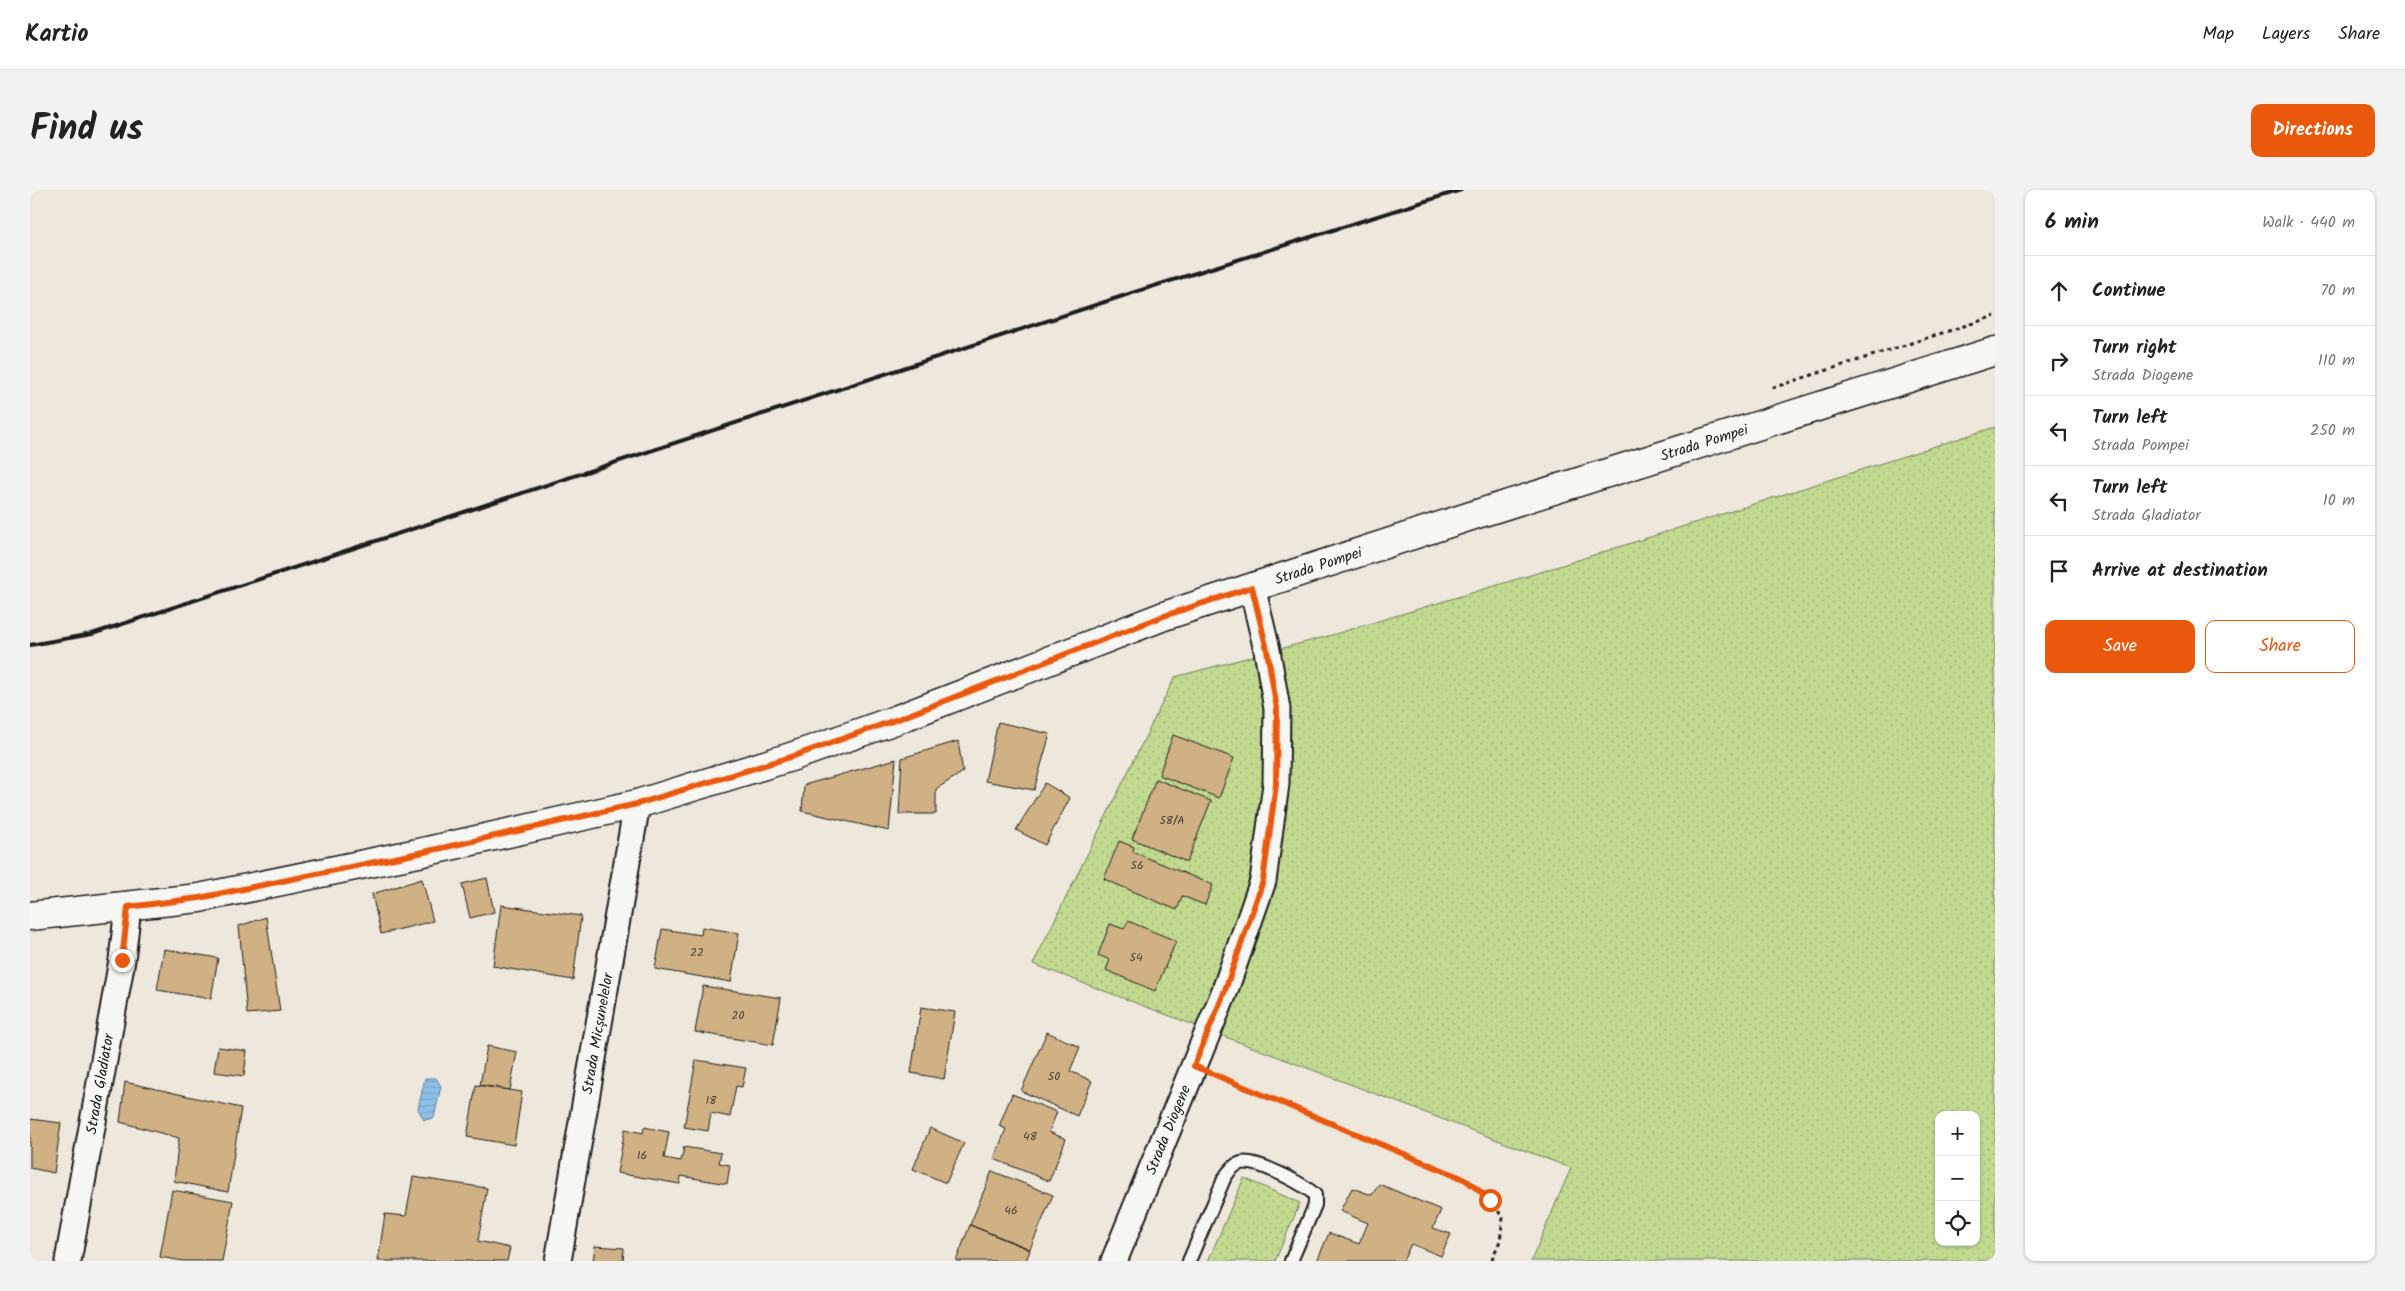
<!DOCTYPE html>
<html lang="en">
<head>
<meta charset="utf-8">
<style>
  :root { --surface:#fff; --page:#f2f2f2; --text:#222; --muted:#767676; --line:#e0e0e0; --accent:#ea580c }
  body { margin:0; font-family:Kalam,sans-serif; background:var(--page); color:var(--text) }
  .controls { position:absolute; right:15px; bottom:15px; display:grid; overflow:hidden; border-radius:10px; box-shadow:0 1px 4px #0004 }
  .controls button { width:45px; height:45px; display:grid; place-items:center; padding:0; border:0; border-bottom:1px solid var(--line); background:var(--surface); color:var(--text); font:25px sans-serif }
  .stop { position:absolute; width:15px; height:15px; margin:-11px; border:4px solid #ea580c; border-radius:50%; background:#fff }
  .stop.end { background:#ea580c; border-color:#fff; box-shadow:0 1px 5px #0008 }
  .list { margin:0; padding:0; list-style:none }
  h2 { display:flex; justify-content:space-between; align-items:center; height:65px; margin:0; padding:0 20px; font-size:21px }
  h2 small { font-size:16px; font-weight:400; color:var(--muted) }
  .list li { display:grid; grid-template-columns:32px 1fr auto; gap:15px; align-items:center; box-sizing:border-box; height:70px; padding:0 20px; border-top:1px solid var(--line) }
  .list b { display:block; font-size:19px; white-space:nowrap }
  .list p { margin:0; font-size:16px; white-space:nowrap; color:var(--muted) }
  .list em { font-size:16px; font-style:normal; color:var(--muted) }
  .actions { display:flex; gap:10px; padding:15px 20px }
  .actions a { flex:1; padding:11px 0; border:1px solid var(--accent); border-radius:10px; text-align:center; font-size:18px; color:var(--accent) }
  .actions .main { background:var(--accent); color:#fff }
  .icon { flex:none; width:28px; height:28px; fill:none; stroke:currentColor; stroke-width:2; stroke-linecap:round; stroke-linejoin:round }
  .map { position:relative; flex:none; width:1965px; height:1071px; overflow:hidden; border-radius:10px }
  header { display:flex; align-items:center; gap:30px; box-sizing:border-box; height:70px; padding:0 25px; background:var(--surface); border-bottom:1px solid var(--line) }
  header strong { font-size:24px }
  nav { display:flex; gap:28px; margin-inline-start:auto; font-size:18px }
  .intro { display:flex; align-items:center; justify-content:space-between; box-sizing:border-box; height:120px; padding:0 30px }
  h1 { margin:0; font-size:35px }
  .button { padding:12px 22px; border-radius:10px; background:var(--accent); color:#fff; font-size:18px; font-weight:700 }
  main { display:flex; gap:30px; padding:0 30px }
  aside { flex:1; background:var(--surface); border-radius:10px; box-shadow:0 1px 4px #0004 }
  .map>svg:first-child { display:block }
  .grass { fill:url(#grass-dots); stroke:#6e7b56; fill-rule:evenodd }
  .water { fill:url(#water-rules); stroke:#5f7e97 }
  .building { fill:#d0b184; stroke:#1c1c1c }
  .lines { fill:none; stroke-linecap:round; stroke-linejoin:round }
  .service-casing { stroke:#1c1c1c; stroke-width:16 }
  .minor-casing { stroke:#1c1c1c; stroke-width:29 }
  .secondary-casing { stroke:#1c1c1c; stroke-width:31 }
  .path { stroke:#1c1c1c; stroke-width:3; stroke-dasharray:4 4; stroke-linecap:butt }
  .service { stroke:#f6f6f2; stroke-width:12 }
  .minor { stroke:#f6f6f2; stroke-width:25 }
  .secondary { stroke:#f6f6f2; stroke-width:28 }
  .rail { stroke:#1c1c1c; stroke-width:4 }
  .route { stroke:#ea580c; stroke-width:6 }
  .labels { text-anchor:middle; stroke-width:4; stroke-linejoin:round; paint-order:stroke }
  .number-label { font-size:12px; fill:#494136 }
  .street-label { font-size:15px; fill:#1c1c1c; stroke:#f6f6f2 }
</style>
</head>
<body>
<header>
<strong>Kartio</strong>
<nav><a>Map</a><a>Layers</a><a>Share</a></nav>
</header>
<div class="intro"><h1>Find us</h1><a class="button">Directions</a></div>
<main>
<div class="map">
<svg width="1965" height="1071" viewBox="0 0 1965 1071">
  <defs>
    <pattern id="grass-dots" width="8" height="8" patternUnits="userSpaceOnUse" patternTransform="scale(1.25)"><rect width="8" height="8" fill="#c1da90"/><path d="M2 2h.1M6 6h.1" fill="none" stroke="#a5ba7c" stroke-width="1.8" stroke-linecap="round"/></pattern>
    <pattern id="water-rules" width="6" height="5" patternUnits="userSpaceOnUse" patternTransform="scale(1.25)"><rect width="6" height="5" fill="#8cc0e9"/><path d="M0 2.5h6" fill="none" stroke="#78a4c7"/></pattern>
  </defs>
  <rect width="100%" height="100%" fill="#eee8dc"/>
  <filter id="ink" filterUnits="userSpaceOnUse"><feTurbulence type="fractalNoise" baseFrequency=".02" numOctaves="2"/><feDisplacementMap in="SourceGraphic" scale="10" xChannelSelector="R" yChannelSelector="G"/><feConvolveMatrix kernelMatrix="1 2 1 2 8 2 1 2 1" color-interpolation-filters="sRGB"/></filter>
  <g filter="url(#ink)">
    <path class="grass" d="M1965,237v834h-464l40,-93 -538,-204 142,-287 157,-42 202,-61zM1909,925h37v127h-37z
      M1214,988l56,25 -25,58h-67z"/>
    <path class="water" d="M395,888h11l5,8 -7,32 -10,2 -6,-11z"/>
    <path class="building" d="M968,532l52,12 -16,56 -49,-9z
      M1143,545l61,23 -15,40 -60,-23z
      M928,551l5,31 -27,17v25h-37l3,-56z
      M866,569l-7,72 -87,-20 2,-26z
      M1126,589l55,22 -24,61 -55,-23z
      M1015,593l25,15 -25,47 -29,-15z
      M1089,651l15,6 -1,5 80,33 -8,20 -23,-9 -5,14 -73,-31z
      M457,688l7,34 -24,6 -8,-34z
      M392,689l11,42 -52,13 -9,-40z
      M471,715l80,11 -8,64 -80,-14z
      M236,727l14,94 -33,3 -8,-88z
      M1098,731l48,20 -21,50 -49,-21 4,-10 -12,-5 12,-31 14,5z
      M672,737l37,6 -8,49 -76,-13 7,-40 39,6z
      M134,759l54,9 -7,41 -54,-9z
      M673,796l78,12 -8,47 -78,-13z
      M891,817l34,5 -11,67 -33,-6z
      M1017,842l33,15 -10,24 22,10 -15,35 -56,-25z
      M457,856l30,6 -7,38 -30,-5z
      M188,857l29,4 -3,25 -30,-4z
      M666,870l50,8 -4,19 -6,-1 -6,31 -19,-4 -3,18 -24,-4z
      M95,892l116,26 -13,84 -54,-11 5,-43 -59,-16z
      M446,895l46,7 -8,53 -47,-8z
      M982,904l45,18 -8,20 17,7 -17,42 -55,-22 12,-30 -7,-3z
      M0,929l31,4 -7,50 -24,-5z
      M614,937l25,5 -5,26 17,3 3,-14 37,6 -2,10 11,2 -3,19 -46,-8 -1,8 -63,-11 8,-44 18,4z
      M900,938l34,15 -18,40 -33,-14z
      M962,981l61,24 -23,54 -60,-24z
      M383,987l74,11 -9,53 32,7 -3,13h-129l7,-47 21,2z
      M1349,994l62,26 -8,18 18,6 -10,22 -30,-12 -8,17h-86l12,-28 30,11 9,-21 -28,-12 12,-23 20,7z
      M142,1000l61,11 -11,60h-39l-23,-4z
      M940,1035l60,25 -4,11h-70z
      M565,1056l29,2 -1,13h-30z"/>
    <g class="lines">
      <g class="service-casing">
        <path id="service" d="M1159,1071l35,-82c4,-7 9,-14 17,-16 15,-4 63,21 74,32v10l-24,56"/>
      </g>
      <g class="minor-casing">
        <g id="minor">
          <path id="s1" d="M38,1071l54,-301 6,-53"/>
          <path id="s2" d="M528,1071l79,-457"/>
          <path id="s3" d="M1084,1071l110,-268 39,-112 13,-97 1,-75 -10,-59 -15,-63"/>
        </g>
      </g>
      <g class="secondary-casing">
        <g id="secondary">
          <path id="s4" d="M0,726l169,-18 224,-46 214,-48 157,-48 104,-37 266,-103 313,-102 518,-163"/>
        </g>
      </g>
      <path class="path" d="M1742,198l223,-72
        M1190,887l247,103 23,19 13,19 -3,23 -9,20"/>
      <use href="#service" class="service"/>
      <use href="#minor" class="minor"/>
      <use href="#secondary" class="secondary"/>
      <path class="rail" d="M0,455l62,-11 1043,-342 326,-102"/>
    </g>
  </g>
  <g class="lines" filter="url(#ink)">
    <path class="route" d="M92,770l6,-53 71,-9 225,-46 213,-48 157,-48 104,-37 266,-103 88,-29 15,63 10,59 -1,75 -13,97 -39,112 -30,73 272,114 24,20"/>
  </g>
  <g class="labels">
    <g class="number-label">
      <text x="1142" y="634">58/A</text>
      <text x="1107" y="679">56</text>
      <text x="667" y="766">22</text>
      <text x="1106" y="771">54</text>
      <text x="708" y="829">20</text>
      <text x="1024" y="890">50</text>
      <text x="681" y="914">18</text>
      <text x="1000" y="950">48</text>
      <text x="612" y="969">16</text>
      <text x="981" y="1024">46</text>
    </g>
    <g class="street-label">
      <text dy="5" stroke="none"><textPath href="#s4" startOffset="1745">Strada Pompei</textPath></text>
      <text dy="5" stroke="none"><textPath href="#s4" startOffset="1340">Strada Pompei</textPath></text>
      <text dy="5" stroke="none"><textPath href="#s2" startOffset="231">Strada Micșunelelor</textPath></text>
      <text dy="5" stroke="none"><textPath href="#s1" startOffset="180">Strada Gladiator</textPath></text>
      <text dy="5" stroke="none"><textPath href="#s3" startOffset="142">Strada Diogene</textPath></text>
    </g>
  </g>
</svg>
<div class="controls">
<button>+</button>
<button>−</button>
<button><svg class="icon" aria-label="locate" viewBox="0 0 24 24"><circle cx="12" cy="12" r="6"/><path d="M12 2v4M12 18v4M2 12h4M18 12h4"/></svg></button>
</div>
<div class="stop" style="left:1460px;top:1010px"></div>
<div class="stop end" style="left:92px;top:770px"></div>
</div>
<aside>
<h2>6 min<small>Walk · 440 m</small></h2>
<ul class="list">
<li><svg class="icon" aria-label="ahead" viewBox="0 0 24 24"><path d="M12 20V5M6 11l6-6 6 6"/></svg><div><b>Continue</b></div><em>70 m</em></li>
<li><svg class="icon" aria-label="right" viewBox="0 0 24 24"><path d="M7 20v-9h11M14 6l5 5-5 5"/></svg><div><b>Turn right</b><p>Strada Diogene</p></div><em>110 m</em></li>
<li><svg class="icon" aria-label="left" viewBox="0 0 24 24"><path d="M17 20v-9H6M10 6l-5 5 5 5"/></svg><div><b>Turn left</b><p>Strada Pompei</p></div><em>250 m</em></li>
<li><svg class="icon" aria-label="left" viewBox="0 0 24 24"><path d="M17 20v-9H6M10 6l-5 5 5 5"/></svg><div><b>Turn left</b><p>Strada Gladiator</p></div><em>10 m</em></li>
<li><svg class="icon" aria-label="arrive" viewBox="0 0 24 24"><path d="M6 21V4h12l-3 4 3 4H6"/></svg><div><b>Arrive at destination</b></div></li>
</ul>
<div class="actions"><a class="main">Save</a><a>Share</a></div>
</aside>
</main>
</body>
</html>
